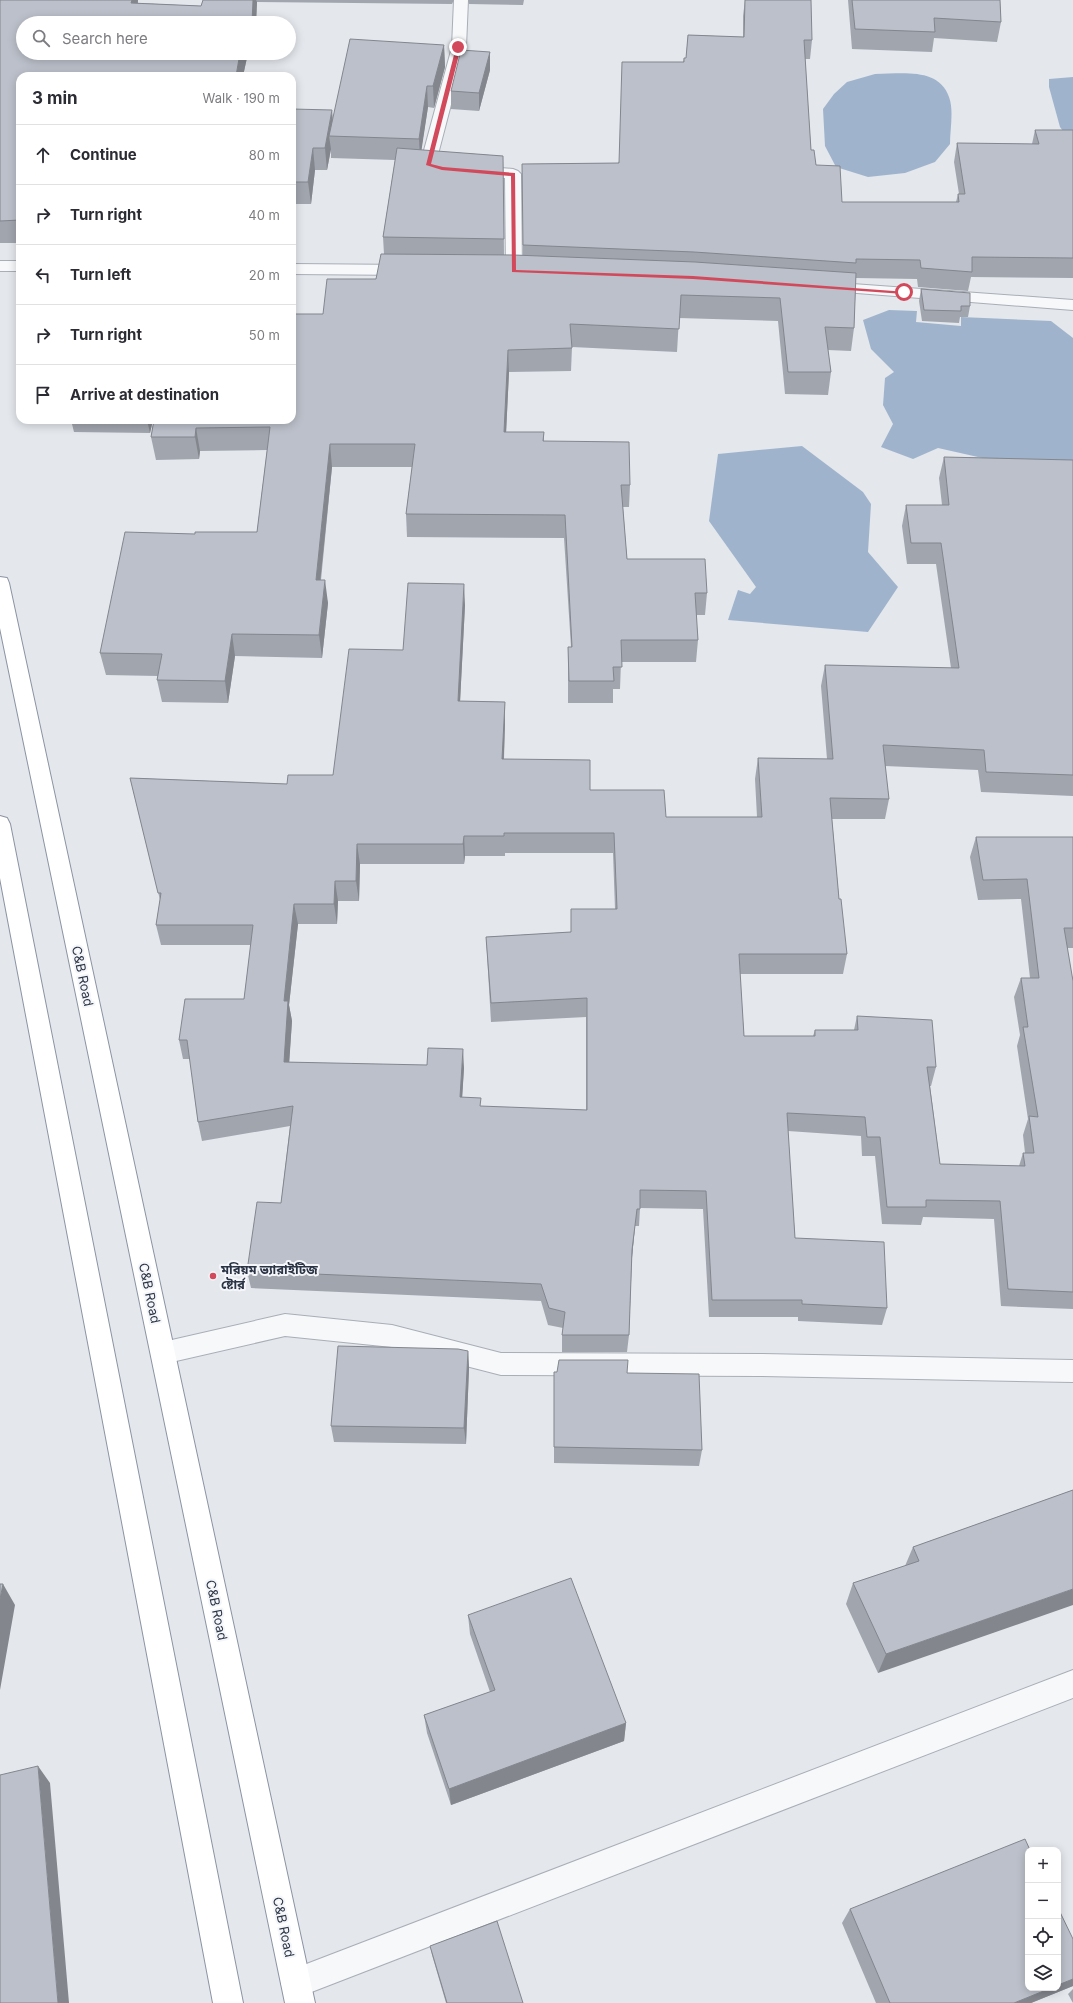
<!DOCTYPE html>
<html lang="en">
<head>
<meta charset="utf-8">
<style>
  :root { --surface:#fff; --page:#f7f7f7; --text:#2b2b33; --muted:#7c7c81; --line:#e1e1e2 }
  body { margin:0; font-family:Inter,"Noto Sans Bengali",sans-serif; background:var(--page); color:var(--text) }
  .controls { position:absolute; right:12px; bottom:12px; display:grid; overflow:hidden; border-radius:8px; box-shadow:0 2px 10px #0003 }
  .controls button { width:36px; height:36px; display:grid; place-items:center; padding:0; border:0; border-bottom:1px solid var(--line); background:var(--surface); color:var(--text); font:20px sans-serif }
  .stop { position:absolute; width:12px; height:12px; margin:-9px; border:3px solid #d1495b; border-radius:50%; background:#fff }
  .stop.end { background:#d1495b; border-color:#fff; box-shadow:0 1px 4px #0008 }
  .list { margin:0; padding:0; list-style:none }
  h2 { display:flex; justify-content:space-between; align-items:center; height:52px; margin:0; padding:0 16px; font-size:17px }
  h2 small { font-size:13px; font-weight:400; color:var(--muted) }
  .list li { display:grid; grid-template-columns:26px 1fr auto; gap:12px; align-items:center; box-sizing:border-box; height:60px; padding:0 16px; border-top:1px solid var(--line) }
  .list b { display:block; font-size:15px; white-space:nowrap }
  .list em { font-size:13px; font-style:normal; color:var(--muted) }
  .icon { flex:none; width:22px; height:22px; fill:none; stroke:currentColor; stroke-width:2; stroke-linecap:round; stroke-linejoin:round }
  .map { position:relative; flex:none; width:1073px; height:2003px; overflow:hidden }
  .search { position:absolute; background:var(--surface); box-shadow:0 2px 10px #0003; left:16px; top:16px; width:280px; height:44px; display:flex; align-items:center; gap:10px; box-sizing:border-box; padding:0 14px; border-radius:22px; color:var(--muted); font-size:15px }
  .panel { position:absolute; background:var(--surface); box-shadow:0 2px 10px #0003; left:16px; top:72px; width:280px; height:352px; border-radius:12px }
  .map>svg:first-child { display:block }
  .water { fill:#9fb4cc }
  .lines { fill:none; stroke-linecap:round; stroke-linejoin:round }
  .minor-casing { stroke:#a9aeb7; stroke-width:2 }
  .trunk-casing { stroke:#8b94a3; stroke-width:2 }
  .minor { fill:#f7f8fa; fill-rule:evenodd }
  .trunk { fill:#fff; fill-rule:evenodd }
  .wall { fill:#a1a5ae; fill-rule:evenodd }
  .shaded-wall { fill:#83868d }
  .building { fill:#bbc0ca; stroke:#83868d; fill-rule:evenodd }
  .route { fill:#d1495b }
  .poi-dot { fill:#d1495b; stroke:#f4f6f9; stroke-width:1.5 }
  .labels { text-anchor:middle; stroke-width:4; stroke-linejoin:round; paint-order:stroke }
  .street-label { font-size:13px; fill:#2b3445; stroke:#f4f6f9 }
  .poi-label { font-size:13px; font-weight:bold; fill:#2b3445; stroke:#f4f6f9; text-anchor:start }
</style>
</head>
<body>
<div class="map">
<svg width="1073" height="2003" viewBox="0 0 1073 2003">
  <rect width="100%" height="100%" fill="#e4e7ec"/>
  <path class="water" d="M875,74c26,0 64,-7 74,23 5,13 1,33 1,47l-15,18 -30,11 -37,4 -32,-10 -11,-21 -2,-37 11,-15 13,-12z
    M1073,77v67l-13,-17 -11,-40v-8z
    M889,310l28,1 -1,11 45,4v-9l90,4 22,17v124l-55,4 -80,-18 -25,11 -32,-12 12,-23 -10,-19 2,-27 9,-6 -23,-23 -8,-29z
    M802,446l61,46 8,12 -3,48 30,35 -30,45 -140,-12 10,-30 12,4 6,-7 -47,-66 9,-67z"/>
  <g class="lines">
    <g class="minor-casing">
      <path id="minor" d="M454,0h14l-2,47 -30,115 11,3 3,3 -3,3 -5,2 -19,-5 -3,-3 32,-118z
        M474,166l39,3 5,2 3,3 1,97 -2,3 -6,2 -6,-2 -2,-3 -1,-93 -36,-4 -3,-3 3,-3z
        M0,261h20v10h-20z
        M292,264l117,1 6,2 2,3 -2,3 -6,2 -117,-1z
        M825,282l248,18v10l-254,-20 -2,-3 2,-3z
        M285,1314l107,11 109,28 260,1 312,6v22l-312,-6 -260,-1 -109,-28 -107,-11 -122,28 -9,-3 -3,-8 3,-8 9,-3z
        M1073,1670v28l-777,300 -11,-4 -4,-11 4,-11 11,-4z"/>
    </g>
    <g class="trunk-casing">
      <path id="trunk" d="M0,577l7,1 2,5 306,1420h-30l-285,-1375z
        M0,816l7,2 3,6 233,1179h-30l-213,-1125z"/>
    </g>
    <use href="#minor" class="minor"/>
    <use href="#trunk" class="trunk"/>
  </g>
  <path class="wall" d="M0,0h138v3l63,3 2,-6h251l-2,4 -195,-2 -1,21h-233v30h225l-5,23h-223v167h-20z
    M468,0h56l-1,5 -54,-1z
    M745,0l67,40 -2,19h-5l6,91 5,15 26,37h114l2,-8h1l-5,-32 3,-19 75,1 3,-14h38v148l-102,-1 -3,14 -50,-4 -1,-8 -61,-1 -2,50 -3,23 -23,-1 3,22 -3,23 -43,-1 -7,-73 -99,-3 -2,34 -105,-5 -1,24 -62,1 -3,60h38v9l86,44 -1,22h-6l4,52 80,34 -2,22h-9l2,25 -2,22h-75l-1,27h-7v14h-45v-56h3l-7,-109 -157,-1 -1,-23 6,-47h-80l-11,113 7,23 -6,55 -87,-2 -7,47 -66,-1 -5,-22 1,-4 -52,-1 -6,-22 95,-119 62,-2 10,-82 -67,1 -1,8 -43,1 -5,-23 3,-17h138l31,-106 53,-35 8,-25 -1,-17 12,-77 -64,-2v-9l-4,21h-12l-4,34h-19v-95l41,12 111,-76 1,22 -11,41 -6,-1 -7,43 82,6 1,99h19l-1,-91 96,-1 65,-101 1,-4h2l2,-23 55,2v-21z
    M848,0h152l1,22 -4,20 -63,-4 -2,14 -80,-3z
    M490,52v18l-11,41 -28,-2v-18z
    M921,289l49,17 -2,11h-8l-1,6 -37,-2 -3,-20z
    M20,337v18l-2,-9z
    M20,359v23l-3,-11z
    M71,420h82l-3,13 -76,-1z
    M944,457l129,3v336l-92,-4 -3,-22 -93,-4 4,33 -4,20h-53l7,80 8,55 -4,20h-103l4,62h69l2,-6h39l3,-14 79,51 -5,19h-1l10,78 79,2 4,-13h2l-2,-18 5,-16 -11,-73 3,-11 -6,-38 7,-19h9l-9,-79 -43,1 -8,-43 6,-20h97v111h-6l6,33v328l-72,-3 -7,-87 -71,-2 -2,8 -39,-1 -7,-68h-13l-1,-20 -73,-5 7,107 92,70 -5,17 -84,-4v-4h-89l-6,-108 -63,-1 -1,18h-4l-3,32 -3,77 -2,17h-65v-17l1,-7 -15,-3 -7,-24 -290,-13 -4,-17 34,-68 9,-77 -88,15 -4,-19 -8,-63h-7l-4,-19 65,-41 7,-54h-90l-5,-20 4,-25 -30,-122 157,6 46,-9 70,-125 62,-45 -5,96 45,1v21l-1,36 86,31 76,27h91l-2,-38 3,-21 69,1 -6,-73 4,-21 126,3 -15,-104h-29l-5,-38 4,-21h36l-3,-27zM505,853h108l2,56 -45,23 -84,5 5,85 95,-5v93l-105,-3 -19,-10 2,-29 -175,-6 3,-41 -3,-16 9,-81h39l1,-23h21l1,-37h104l1,-8h40z
    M468,1351l1,17 -3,76 -132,-2 -3,-16z
    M554,1372l73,1 75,77 -3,16 -145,-3z
    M1073,1490l-195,183 -32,-69 7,-21 52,-17 8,-19z
    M468,1615l158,108 -2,18 -173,64 -24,-72 -3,-18 66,-23 -20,-58z
    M850,1909l223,30v47l-42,17h-155l-34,-80z
    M430,1946l93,57h-77l-14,-48z
    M1073,1989v14l-5,-9z"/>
  <path class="shaded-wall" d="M132,0h6l-3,23 -4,-20z
    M253,0h3l1,2 -1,21h-4z
    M444,45l1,22 -11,41 -1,-22z
    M490,52v18l-11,41v-18z
    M240,53h8l-5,23h-7z
    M427,86l1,21 -8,53 -1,-21z
    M332,110l2,22 -5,4 2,13 -4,21 -2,-22z
    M313,148l2,22 -4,34 -3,-22z
    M508,350l1,22 -4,83 -1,-23z
    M147,420h6l-3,13z
    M196,428l4,23 -1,8 -4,-22z
    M330,444l2,23 -14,135 -2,-22z
    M325,580l3,23 -6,55 -3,-23z
    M464,584l1,21 -6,117 -1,-21z
    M232,634l3,22 -7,47 -3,-22z
    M505,702v21l-2,56 -1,-20z
    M464,836l1,20 -1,8 -1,-20z
    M357,844l3,20 -1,37 -3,-20z
    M335,881l3,20 -1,23 -3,-20z
    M294,904l4,20 -9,81 3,16 -4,60 -4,-19v-61z
    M463,1049l1,19 -3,48 -1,-19z
    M637,1209l-2,17 -4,41 1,-17z
    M468,1351l1,17 -3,76 -2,-16z
    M3,1584l12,21 -15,85v-91z
    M1073,1589v16l-195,68 8,-19z
    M626,1723l-2,18 -173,64 -2,-16z
    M38,1766l12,17 19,220h-11z
    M1073,1979v7l-42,17h-17l37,-15h7v-3z"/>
  <path class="building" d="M0,0h132l-1,3 70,3 2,-6h50l-1,23h-229v30h217l-4,23h-216v144l-20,1z
    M745,0h66l1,40h-8l7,110h3l2,15 24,1 2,36h117l-1,-8h7l-8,-51 82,1 -4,-14h38v128l-101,-1v15l-51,-4 -1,-8 -64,-1v4l-162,-11 -171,-7 -1,-81 97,-1 3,-101h62v-4h2l2,-23 56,2z
    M852,0h148l1,22 -67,-4 1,14 -80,-3z
    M350,39l94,6 -11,41h-6l-8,53 -90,-3z
    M461,50l29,2 -11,41 -28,-2z
    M292,109l40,1 -7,38h-12l-5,34h-16z
    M397,148l106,8 1,83 -121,-2z
    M381,254l133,1 181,7 161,11 -2,55 -29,-1 6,45h-43l-8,-74 -99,-3 -2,34 -109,-5 2,24 -64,2 -4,82h40l-1,9 86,1 1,43h-9l6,74h78l2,34h-12l3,47h-77l1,27h-9l1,14h-45l-1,-34h4l-7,-132 -159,-1 9,-70h-85l-14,136h9l-6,55 -87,-1 -7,47 -68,-1 5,-26 -62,-1 25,-121 70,2v-2h62l13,-105 -74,1 -1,9h-44l3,-17h138v-106h31l4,-35h49z
    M921,289l49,4v13h-9v5l-37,-1z
    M20,337v9h-2z
    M20,359v12h-3z
    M944,457l129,3v315l-87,-3 -2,-22 -101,-5 6,54 -59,-1 9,101h2l6,55h-108l5,82h71v-6h43l-1,-14 75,4 4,47h-9l13,97 85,2 -2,-13h11l-5,-37 9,1 -15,-90h5l-7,-49h18l-12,-99 -44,1 -7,-43h97v91h-9l9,53v311l-65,-3 -8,-88 -74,-1v7h-39l-7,-70h-13l-2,-20 -78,-4 8,125 89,4 3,66 -85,-4v-4h-90l-6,-109 -66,-1v19h-3l-5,41 -3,85h-67l3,-23 -16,-4 -8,-24 -294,-13 10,-69 24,1 12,-97 -95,16 -11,-82h-8l6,-41h59l9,-74h-97l5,-32h-3l-28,-115 157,6 1,-9h45l16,-126 54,1 5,-67 56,1 -6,117 47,1 -3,57 88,1v30h74l2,27h96l-4,-59 75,1 -8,-94 134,3 -18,-125h-30l-5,-38h43zM504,833h110l3,76h-46v23l-85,5 5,66 96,-5v112l-107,-4 1,-8 -21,-1 3,-48 -35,-1 -1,17 -143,-3 4,-61h-4l10,-97h40l1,-23h21l1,-37h106l1,-8h40z
    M338,1346l120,3 10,2 -4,77 -133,-2z
    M559,1360h69l-1,13 72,1 3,76 -148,-3v-75h3z
    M1073,1490v99l-187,65 -33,-71 66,-22 -6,-14z
    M571,1578l55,145 -177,66 -25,-74 71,-25 -27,-75z
    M0,1584h3l-3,15z
    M38,1766l20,237h-58v-228z
    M1025,1839l5,11h-2v138h23l-37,15h-124l-40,-94z
    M1058,1908l15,31v40l-15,6z
    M497,1921l26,82h-76l-17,-57z"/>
  <path class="route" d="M458,46l3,1 -30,117 12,3 72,6 1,97 177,6 214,16 -3,2 -211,-15 -181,-7 -1,-96 -69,-6 -16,-5 30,-118z"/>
  <circle class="poi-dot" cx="213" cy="1276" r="4"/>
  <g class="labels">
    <g class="street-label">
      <text transform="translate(83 976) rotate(78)" y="5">C&amp;B Road</text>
      <text transform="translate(150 1293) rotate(78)" y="5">C&amp;B Road</text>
      <text transform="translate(217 1610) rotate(78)" y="5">C&amp;B Road</text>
      <text transform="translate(284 1927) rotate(78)" y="5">C&amp;B Road</text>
    </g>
    <g class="poi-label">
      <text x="221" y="1274">মরিয়ম ভ্যারাইটিজ<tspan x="221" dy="15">ষ্টোর্র</tspan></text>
    </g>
  </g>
</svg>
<div class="controls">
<button>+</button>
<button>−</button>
<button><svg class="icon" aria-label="locate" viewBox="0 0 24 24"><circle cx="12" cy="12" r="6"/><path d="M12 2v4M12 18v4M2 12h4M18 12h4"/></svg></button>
<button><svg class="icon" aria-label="layers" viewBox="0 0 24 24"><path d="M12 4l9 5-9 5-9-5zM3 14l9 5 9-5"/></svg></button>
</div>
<div class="stop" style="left:904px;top:292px"></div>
<div class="stop end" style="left:458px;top:47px"></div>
<div class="search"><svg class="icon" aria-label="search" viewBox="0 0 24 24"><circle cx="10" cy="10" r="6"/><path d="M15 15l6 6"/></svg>Search here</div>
<section class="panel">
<h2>3 min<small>Walk · 190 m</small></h2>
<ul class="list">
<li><svg class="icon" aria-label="ahead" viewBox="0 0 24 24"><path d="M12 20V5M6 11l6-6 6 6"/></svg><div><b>Continue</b></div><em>80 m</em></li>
<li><svg class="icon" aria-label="right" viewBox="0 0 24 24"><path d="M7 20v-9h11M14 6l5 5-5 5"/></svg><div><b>Turn right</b></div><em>40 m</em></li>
<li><svg class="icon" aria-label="left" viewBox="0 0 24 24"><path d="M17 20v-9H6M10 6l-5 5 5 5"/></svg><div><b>Turn left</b></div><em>20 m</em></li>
<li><svg class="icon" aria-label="right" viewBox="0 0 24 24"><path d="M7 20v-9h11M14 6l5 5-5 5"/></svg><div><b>Turn right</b></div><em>50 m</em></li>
<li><svg class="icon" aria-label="arrive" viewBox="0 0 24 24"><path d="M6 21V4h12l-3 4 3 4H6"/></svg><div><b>Arrive at destination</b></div></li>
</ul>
</section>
</div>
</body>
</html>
